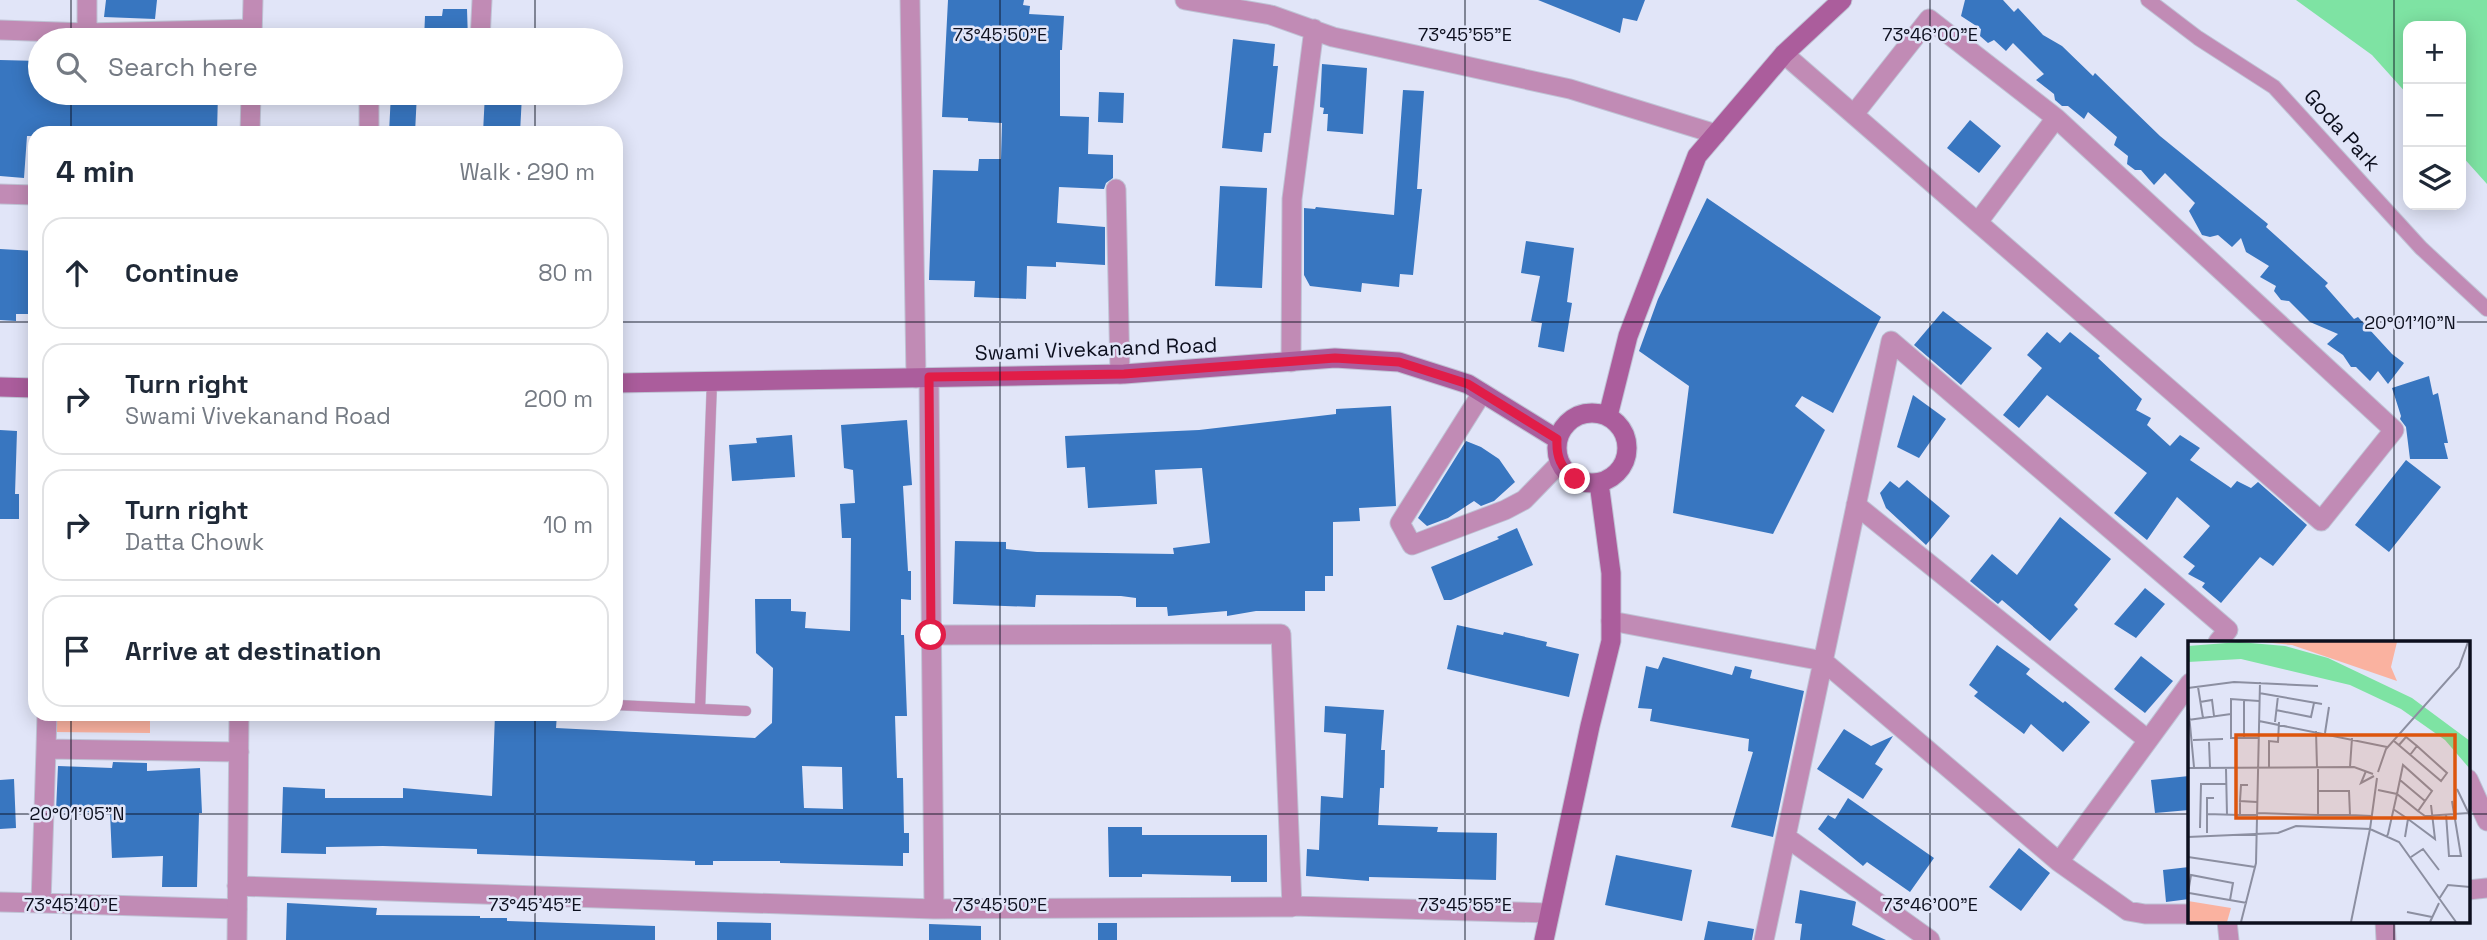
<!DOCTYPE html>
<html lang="en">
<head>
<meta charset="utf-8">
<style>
  :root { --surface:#fff; --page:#f6f6f7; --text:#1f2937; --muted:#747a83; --line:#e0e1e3 }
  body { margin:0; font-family:"Space Grotesk",sans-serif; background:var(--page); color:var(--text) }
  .controls { position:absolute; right:21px; top:21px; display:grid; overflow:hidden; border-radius:14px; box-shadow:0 4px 18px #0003 }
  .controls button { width:63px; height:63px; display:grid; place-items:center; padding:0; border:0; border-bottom:2px solid var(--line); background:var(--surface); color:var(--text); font:35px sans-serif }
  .stop { position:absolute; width:21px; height:21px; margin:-16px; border:5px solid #e11d48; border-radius:50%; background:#fff }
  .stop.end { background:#e11d48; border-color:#fff; box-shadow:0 2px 7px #0008 }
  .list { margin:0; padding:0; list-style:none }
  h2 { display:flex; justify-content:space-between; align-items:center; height:91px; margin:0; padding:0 28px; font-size:30px }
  h2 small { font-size:23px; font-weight:400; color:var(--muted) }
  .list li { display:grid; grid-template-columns:46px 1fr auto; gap:21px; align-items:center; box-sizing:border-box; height:112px; margin:0 14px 14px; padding:0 14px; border:2px solid var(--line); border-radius:21px }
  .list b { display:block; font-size:26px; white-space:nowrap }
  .list p { margin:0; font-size:23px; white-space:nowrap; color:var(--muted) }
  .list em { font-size:23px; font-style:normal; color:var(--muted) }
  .icon { flex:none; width:38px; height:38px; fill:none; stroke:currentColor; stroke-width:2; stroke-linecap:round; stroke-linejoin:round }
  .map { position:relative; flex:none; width:2487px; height:940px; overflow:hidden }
  .search { position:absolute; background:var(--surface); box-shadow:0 4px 18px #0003; left:28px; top:28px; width:595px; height:77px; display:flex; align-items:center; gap:18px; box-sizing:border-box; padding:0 24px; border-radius:38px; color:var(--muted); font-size:26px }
  .panel { position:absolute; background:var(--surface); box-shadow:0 4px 18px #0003; left:28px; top:126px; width:595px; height:595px; border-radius:21px }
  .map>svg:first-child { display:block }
  .green { fill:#fab2a0 }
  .water { fill:#7ee3a3 }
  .building { fill:#3876c0; fill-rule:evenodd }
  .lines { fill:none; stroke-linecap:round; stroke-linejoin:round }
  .service-casing { stroke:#bfc3d5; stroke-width:11 }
  .pedestrian-casing { stroke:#bfc3d5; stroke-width:16 }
  .minor-casing { stroke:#bfc3d5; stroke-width:21 }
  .tertiary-casing { stroke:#bfc3d5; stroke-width:21 }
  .secondary-casing { stroke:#bfc3d5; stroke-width:21 }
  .service { stroke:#c18bb5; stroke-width:10 }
  .pedestrian { stroke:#c18bb5; stroke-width:14 }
  .minor { stroke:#c18bb5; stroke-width:19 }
  .tertiary { stroke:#c18bb5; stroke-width:19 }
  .secondary { stroke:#ab5d9c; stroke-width:19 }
  .route { stroke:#e11d48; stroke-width:9 }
  .ticks { fill:none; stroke:#0c0f1e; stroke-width:2; stroke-opacity:0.45 }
  .labels { text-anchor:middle; stroke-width:5; stroke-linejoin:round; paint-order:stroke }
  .street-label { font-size:21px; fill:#0c0f1e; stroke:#e1e5f8 }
  .inset-road { fill:none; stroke:#8c8fa1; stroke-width:2 }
  .view { fill:#dd550d; fill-opacity:0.15; stroke:#dd550d; stroke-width:3.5 }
  .inset-edge { fill:none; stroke:#0c0f1e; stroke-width:3.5 }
  .ticks-label { font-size:18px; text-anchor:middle; fill:#0c0f1e; stroke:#e1e5f8; stroke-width:5; stroke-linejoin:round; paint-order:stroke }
</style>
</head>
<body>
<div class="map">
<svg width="2487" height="940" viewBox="0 0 2487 940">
  <rect width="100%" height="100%" fill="#e1e5f8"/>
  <path class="green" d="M53,714h97v19l-97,-1z"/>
  <path class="water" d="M2296,0h191v184l-26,-29v-129h-53v69l-36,-40z"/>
  <path class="building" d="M106,0h51l-2,19 -51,-2z
    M948,0h76l-1,5 7,1 -1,8 35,2 -2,34h-2v66l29,1 -1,37 25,1v23l-7,5 -2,6 -45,-2 -2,36 48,4v38l-49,-3v5l-29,-1 -1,33 -52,-2 1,-16 -46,-1 4,-110 45,1 1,-12h22l1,-36 -34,-2v-3l-26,-1z
    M1538,0h107l-8,21 -14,-3 -3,15z
    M1965,0h38l11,12 4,-4 25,27 19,11 31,30 2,-3 65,63 108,88 -2,3 62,56 -3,3 29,33 4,-2 34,37 12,9 -16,21 -10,-13 -8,10 -14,-14h-5l-8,-12 -16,-11 11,-10 -28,-12 -21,-21 -8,-1 -7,-9 2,-5 -16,-9 9,-11 -23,-14 -5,-14 -9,9 -14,-12 -8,2 -8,-2 -13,-24 6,-8 -30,-30 -11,12 -13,-15h-6l-8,-6 1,-8 -14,-11 3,-8 -29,-25 -4,7 -16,-13h-6l-7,-6 -1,-6 -18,-14 8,-6 -31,-31 -7,8 -12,-11 -6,3 -8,-7 1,-7 -20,-13z
    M443,9h24l1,31h-44l1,-24h17z
    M1233,39l42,5 -2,22h5l-7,67h-7l-2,19 -40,-4z
    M0,60l40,1v32h178l-1,40 -31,-3 -30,1 -1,2h-56v-5l-40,-1v6h-24v3h-8l-3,42 -24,-2z
    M1322,64l45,4 -4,66 -36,-3 1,-17h-5l1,-6 -4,-1z
    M1403,90l21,1 -7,98h5l-9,86 -13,-1 -1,13 -37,-4 -1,9 -51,-6 -6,-11v-67l11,1 1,-2 78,8z
    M1099,92l25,1 -1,30 -25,-1z
    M391,93h26l-2,40h-26z
    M485,93l37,2 -2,38h-37z
    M1970,120l31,26 -22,27 -32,-25z
    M1220,186l47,2 -5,100 -47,-2z
    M1707,198l174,119 -48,96 -31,-17 -7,10 30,24 -52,104 -100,-21 16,-127 -50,-35 19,-52z
    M1526,241l48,7 -7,54 5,1 -8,49 -26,-5 4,-24 -11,-2 9,-45 -19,-3z
    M0,249l35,2v63h-19v7l-16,-1z
    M1943,311l49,37 -31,37 -47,-40z
    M2047,332l13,11 10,-11 30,24 -2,2 44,41 -6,11 15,8 -4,7 23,21 10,-11 20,13 -10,12 41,28 6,-7 14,7 7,-6 49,43 -34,41 -13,-9 -39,46 -19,-16 3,-4 -17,-9 7,-8 -12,-9 27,-31 -33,-29 -30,43 -33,-27 33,-40 -100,-78 -28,33 -16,-13 39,-47 -15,-13z
    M2429,376l4,19 5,-2 10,50h-4l4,16h-38l-4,-32 -6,-8 1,-3 -9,-28z
    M1913,395l33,24 -27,39 -22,-11z
    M1391,406l5,100 -37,2 1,13 -27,1v54h-8v15h-20v20h-49l-29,5v-5l-59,5 -1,-9h-31v-9l-15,-2 -85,-1 -1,12 -82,-3 2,-63 51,1v7l31,3 137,2 -1,-6 37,-5 -8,-75 -47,2 2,34 -69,4 -3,-41 -18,1 -2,-32 134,-6 137,-16v-5z
    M907,420l5,65 -9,1 5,85h3v29l-10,-1v36h3l3,81h-12l2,62h6l1,55h5v20h-6v13l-123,-3v-2h-67v4h-18v-4l-218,-7v-5l-94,-3 -57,1v7l-45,-1 2,-66 42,2v9h78v-10l89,8 3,-82h62l-1,14 199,10 17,-15 1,-55 -17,-15 -1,-54h36v12l15,1 -1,16 45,3 1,-93h-9l-2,-34 15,-1 -2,-33 -9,-2 -3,-43zM802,766l40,1 1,42 -39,-1z
    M0,430l17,1 -2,63h4v25h-19z
    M792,435l3,42 -63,4 -3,-36 28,-2 -1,-5z
    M1466,441l15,6 18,12 16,23 -21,19 -13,5 -7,-5 -26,17 -21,8 -9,-8z
    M2406,460l35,27 -52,65 -34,-27z
    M1907,480l43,36 -24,29 -40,-37 -6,-15 10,-12 9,7z
    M2060,517l51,42 -37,46 4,4 -28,32 -48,-41 -4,4 -28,-23 22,-27 25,21z
    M1517,528l16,37 -82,35h-7l-13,-33 68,-28 -2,-2z
    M2145,588l20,16 -29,34 -22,-14z
    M1457,625l46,10 1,-3 43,10 -1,4 33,8 -10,43 -122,-28z
    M1997,645l33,24 -4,5 37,29 2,-2 25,21 -27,30 -32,-28 -7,10 -50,-38 4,-4 -9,-7z
    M2141,656l32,25 -28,32 -31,-24z
    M1663,657l69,18 3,-9 17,4 -2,8 54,13 -31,146 -42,-10 22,-75 -5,-1 1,-12 -99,-18 2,-12 -14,-1 8,-42 12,3z
    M1325,706l59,4 -3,40h4l-1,38h-4l-2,37 60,2 -1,5 60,1 -1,47 -127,-3v4l-63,-5 1,-27 12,1 2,-54 22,2 3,-64 -22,-2z
    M1844,729l27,17 22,-10 -18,28 8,5 -20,30 -46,-30z
    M113,762l34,1v8l53,-3 2,45h-3l-2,74h-35l1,-31 -51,2 -2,-45 -54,-2 2,-45 54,2z
    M2189,776v34l-34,3 -4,-33z
    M14,779l2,49 -16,1v-49z
    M1848,798l86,60 -24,34 -43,-30 -4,4 -45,-37 10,-14 7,4z
    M1108,827h34v8h125v47h-36v-6l-89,-2v3h-33z
    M2019,848l31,25 -29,38 -32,-24z
    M1616,855l76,15 -10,51 -77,-16z
    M2189,867v32l-23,3 -3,-32z
    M1800,890l54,11 2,1 -4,23 34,15h-86l2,-16 -7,-1z
    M287,903l90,5 -1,7 104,1v2h27v3l148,5v14h-369z
    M1708,921l46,8 -2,11h-48z
    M717,922l54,1v17h-54z
    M1098,923h19v17h-19z
    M929,924l52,2v14h-52z"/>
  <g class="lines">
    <g class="service-casing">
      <path id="service" d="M616,705l130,6
        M700,709l12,-328"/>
    </g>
    <g class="pedestrian-casing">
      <path id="pedestrian" d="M2148,0l50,38 76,49 147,161 66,61"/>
    </g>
    <g class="minor-casing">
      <path id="minor" d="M910,0l6,378
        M1185,0l86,15 62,22 237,52 146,45
        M0,30l87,3 165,-4
        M87,33v-33
        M252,39l1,-39
        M480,40l2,-40
        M1784,54l537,467 73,-91 -338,-312 -78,104
        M369,93v40
        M1854,114l75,-95 127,99
        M250,133l1,-40
        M1116,189l4,185
        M0,194l35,1
        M1291,362l1,-163 22,-170
        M1482,393l-82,130 12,22 93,-35 19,-10 36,-37
        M1856,505l292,235
        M1611,621l212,40 236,201 131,-179
        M931,635l350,-1 11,273 -358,2
        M47,714l-1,35 193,3
        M46,749l-5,154 196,6
        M2468,779l19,42
        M1786,837l144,103
        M2059,862l69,49 17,3h45
        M237,886l697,23 -5,-531
        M2468,890l19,-2
        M0,902l41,1
        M1292,906l257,7
        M2227,921l2,19
        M2385,921l1,19
        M1764,940l127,-599 337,289 -10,12"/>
    </g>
    <g class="tertiary-casing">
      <path id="tertiary" d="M237,940l2,-226"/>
    </g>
    <g class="secondary-casing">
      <path id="secondary" d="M616,383l508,-9 211,-16 64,4 69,22 89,55
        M0,387l35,1
        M1557 448a35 35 0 1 1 70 0a35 35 0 1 1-70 0Z
        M1608,416l20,-80 69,-180 87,-102 58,-54
        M1544,940l46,-214 21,-85v-68l-12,-90"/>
    </g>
    <use href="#service" class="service"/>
    <use href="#pedestrian" class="pedestrian"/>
    <use href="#minor" class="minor"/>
    <use href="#tertiary" class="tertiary"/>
    <use href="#secondary" class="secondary"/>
  </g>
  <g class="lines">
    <path class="route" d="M931,635l-2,-258 195,-3 211,-16 64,4 69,22 89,55c-1,18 4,29 18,40"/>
  </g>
  <path class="ticks" d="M71,0v40M535,0v40M1000,0v940M1465,0v940M1930,0v940M2394,0v642M71,93v40M535,93v40M0,322h35M616,322h1871M71,714v226M535,714v226M0,814h2190M2468,814h19M2394,921v19"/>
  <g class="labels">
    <g class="street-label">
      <text transform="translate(2342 130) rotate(48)" y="7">Goda Park</text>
      <text transform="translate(1096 349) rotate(-2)" y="7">Swami Vivekanand Road</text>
    </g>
  </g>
  <g transform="translate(2188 641)">
    <rect width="282" height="282" fill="#e1e5f8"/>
    <path d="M74,1h135l-6,25 6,14 -105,-36zM0,260l43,7 -4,14h-39z" fill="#fab2a0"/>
    <path d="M51,1l46,4 43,12 84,40 58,43v28l-25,-29 -44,-31 -51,-24 -109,-26 -53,3v-16z" fill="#7ee3a3"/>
    <path class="inset-road" d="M10,46l5,31M0,47l46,-6 84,4M71,52l63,11M12,61l12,-2 2,16M0,63l6,63M88,69l35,7 3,-14M0,79l43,-6M71,80l128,26M87,81l3,-26M128,90l1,36M137,92l4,-26M56,97v-38M70,97h-27v-39l28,2M5,99l30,-1M206,100l47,40 6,-8 -30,-27 -7,9M21,101l1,26M211,104l7,-8 11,9M81,126v-26l9,1 1,-20M162,126l2,-29M0,127l166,-1 19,7M38,128l1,46M178,130l-5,12 13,-7M190,131l8,-23 73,-82 9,-25M212,139l25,21M60,144h-7l-1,16 17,1M269,148l13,27M190,149l19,4 21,17 14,-20 -29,-26 -6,29 -9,40 -1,2M130,150h31l1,24h-32M52,160v14h17M205,168l15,10 -3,18M230,170l7,5 44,-3M69,172l61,2v-46M19,173v-16h7M258,173l3,42h12l-9,-55M162,174l22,1M220,178l27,20 -4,-34M12,187l1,-44h25M182,188l29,13 57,80M182,188l7,-51M19,192v-19l33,1M0,196l90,-4 18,-7 74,3 -19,93M0,216l67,10M223,216l12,-8 16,21M0,252l3,-18 42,8 -3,17M1,252l58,10M251,258l9,-14 22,2M219,271l25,5M53,281l15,-59 4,-181M242,281l9,-19"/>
    <path class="view" d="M48,94h219v83h-219z"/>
    <rect width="282" height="282" class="inset-edge"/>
  </g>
  <g class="ticks-label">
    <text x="1000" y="41">73°45'50"E</text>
    <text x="1465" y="41">73°45'55"E</text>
    <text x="1930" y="41">73°46'00"E</text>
    <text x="2410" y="329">20°01'10"N</text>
    <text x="77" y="820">20°01'05"N</text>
    <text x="71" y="911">73°45'40"E</text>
    <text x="535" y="911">73°45'45"E</text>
    <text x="1000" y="911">73°45'50"E</text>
    <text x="1465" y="911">73°45'55"E</text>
    <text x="1930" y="911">73°46'00"E</text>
  </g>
</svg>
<div class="controls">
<button>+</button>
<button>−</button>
<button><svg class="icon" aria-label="layers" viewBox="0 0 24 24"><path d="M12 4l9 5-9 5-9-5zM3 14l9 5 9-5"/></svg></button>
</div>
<div class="stop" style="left:931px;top:635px"></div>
<div class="stop end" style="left:1575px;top:479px"></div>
<div class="search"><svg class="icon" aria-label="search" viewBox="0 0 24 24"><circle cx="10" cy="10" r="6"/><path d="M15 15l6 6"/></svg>Search here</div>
<section class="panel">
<h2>4 min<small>Walk · 290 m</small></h2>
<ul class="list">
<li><svg class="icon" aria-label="ahead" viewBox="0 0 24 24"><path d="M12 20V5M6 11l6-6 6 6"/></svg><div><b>Continue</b></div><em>80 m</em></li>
<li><svg class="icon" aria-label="right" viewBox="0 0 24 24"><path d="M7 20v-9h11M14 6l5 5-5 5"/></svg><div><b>Turn right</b><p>Swami Vivekanand Road</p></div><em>200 m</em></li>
<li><svg class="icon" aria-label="right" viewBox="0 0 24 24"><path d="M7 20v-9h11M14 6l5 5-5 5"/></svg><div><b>Turn right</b><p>Datta Chowk</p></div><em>10 m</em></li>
<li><svg class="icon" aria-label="arrive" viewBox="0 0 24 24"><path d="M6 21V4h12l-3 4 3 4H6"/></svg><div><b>Arrive at destination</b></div></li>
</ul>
</section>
</div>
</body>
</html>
